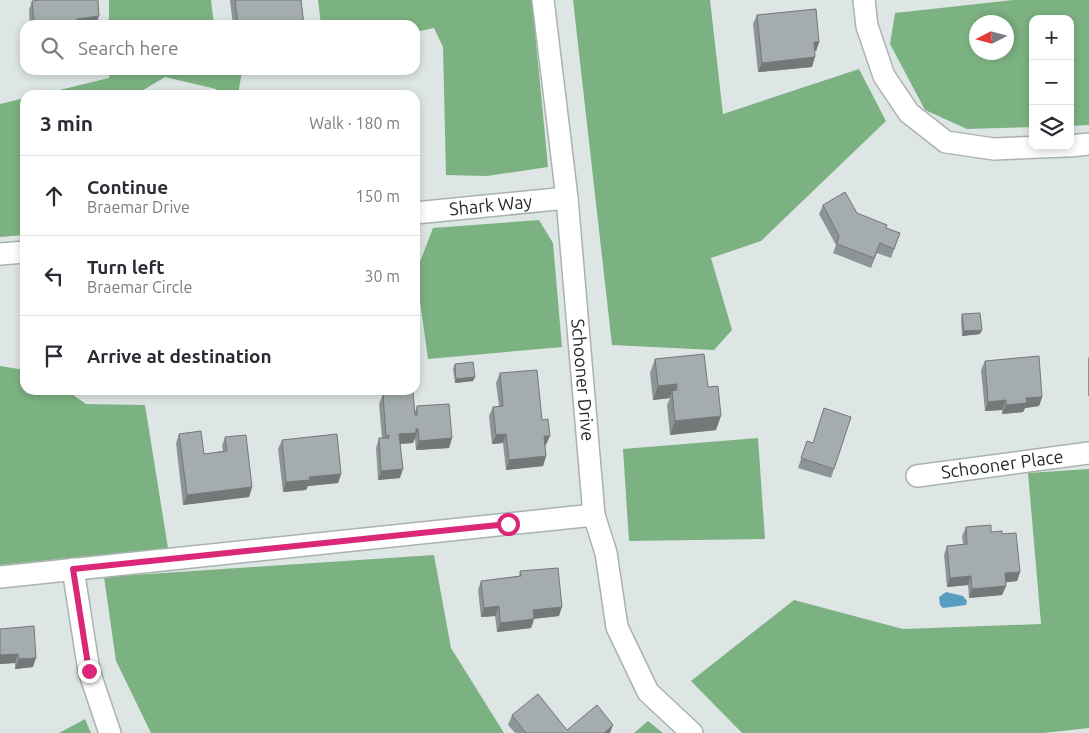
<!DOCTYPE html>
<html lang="en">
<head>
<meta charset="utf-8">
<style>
  :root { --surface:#fff; --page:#f7f7f7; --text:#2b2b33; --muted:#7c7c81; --line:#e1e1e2 }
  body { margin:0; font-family:Ubuntu,sans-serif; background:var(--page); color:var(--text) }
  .controls { position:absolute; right:15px; top:15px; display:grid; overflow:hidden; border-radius:10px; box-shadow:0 2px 8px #0003 }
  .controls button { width:45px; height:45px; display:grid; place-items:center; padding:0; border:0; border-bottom:1px solid var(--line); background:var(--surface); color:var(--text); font:25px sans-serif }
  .compass { position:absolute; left:969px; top:15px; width:45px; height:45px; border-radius:50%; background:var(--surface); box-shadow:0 2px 8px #0003; rotate:264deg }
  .stop { position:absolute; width:15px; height:15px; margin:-11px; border:4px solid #db2777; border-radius:50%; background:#fff }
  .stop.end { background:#db2777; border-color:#fff; box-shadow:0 1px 5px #0008 }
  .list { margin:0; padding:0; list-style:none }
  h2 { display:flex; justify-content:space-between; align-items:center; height:65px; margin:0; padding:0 20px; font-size:21px }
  h2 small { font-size:16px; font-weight:400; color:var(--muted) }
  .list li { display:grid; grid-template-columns:32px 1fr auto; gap:15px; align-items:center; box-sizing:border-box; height:80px; padding:0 20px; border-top:1px solid var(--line) }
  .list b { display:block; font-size:19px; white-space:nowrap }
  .list p { margin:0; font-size:16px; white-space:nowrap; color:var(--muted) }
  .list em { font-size:16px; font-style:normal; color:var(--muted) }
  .icon { flex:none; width:28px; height:28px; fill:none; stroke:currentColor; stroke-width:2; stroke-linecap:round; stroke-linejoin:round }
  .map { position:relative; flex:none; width:1089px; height:733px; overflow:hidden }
  .search { position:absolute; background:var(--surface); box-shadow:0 2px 8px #0003; left:20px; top:20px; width:400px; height:55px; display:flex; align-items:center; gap:12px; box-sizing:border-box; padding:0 18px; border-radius:15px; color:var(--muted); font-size:19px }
  .panel { position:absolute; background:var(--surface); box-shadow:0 2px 8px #0003; left:20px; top:90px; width:400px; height:305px; border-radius:15px }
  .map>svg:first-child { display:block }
  .forest { fill:#7cb282; fill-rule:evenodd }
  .water { fill:#579ec1 }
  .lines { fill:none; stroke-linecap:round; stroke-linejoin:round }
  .street-casing { stroke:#aab2b1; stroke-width:24 }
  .street { stroke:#fff; stroke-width:21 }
  .wall { fill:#8d9495 }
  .shaded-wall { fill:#737879 }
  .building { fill:#a4acad; stroke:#737879 }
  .route { stroke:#db2777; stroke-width:6 }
  .labels { text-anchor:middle; stroke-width:4.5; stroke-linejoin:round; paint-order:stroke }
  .street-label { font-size:18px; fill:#282b2b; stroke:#fff }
</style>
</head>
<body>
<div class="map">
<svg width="1089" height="733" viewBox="0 0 1089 733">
  <rect width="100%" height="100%" fill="#dee6e5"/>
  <path class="forest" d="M109,0h102l3,25h-105z
    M318,0h214l16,167 -61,9 -41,-1 -3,-128 -9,-19 -19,4v-7h-94z
    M573,0h137l13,114 136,-45 27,52 -125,120 -50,17 21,72 -18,20 -102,-5z
    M1013,0h76v125l-19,1v-107h-37v108l-66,2 -42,-19 -35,-66 5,-31zM976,22h30v30h-30z
    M110,70h128l4,1 -4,24h-21l-1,-6 -51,-12 -30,18h-96l70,-17z
    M25,98v137l-25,2v-133z
    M539,220l14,23 9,104 -134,12 -12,-87 17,-44z
    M0,366l25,4v20h41l20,14 59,1 23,143 -168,17z
    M758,438l7,101 -136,2 -6,-92z
    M1089,469v259l-46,5h-301l-51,-52 103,-81 109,29 138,-5 -13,-151z
    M434,555l17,93 53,85h-353l-35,-72 -12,-84z
    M85,719l6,14h-32z
    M648,721l15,12h-29z"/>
  <path class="water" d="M946,592l17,4 4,5 -1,4 -23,3 -3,-3 -1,-8z"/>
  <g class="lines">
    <g class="street-casing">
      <g id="street">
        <path id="s1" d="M543,0l24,198 27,317 12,38 11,74 31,65 44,41"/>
        <path d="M864,0l3,26 17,50 25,37 37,29 48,7 72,-3"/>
        <path d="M1070,146l19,-2"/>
        <path id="s2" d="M415,213l152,-15"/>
        <path d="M0,254l25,-2"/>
        <path id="s3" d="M917,476l172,-23"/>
        <path d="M73,569l16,102 21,62"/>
        <path d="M0,577l594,-62"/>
      </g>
    </g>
    <use href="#street" class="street"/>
  </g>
  <path class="wall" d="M230,0h71l3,25h-71z
    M32,1l64,24h-66l-1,-15z
    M757,15l62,27 -3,9h-2l-2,16 -54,5 -5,-48z
    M823,205l34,8 29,15 14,5 -9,25 -14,-5 -6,15 -38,-15 3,-8 -17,-31z
    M962,314l18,20 -18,2 -1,-17z
    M1089,356v40h-1v-37z
    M655,359l53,28 8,43 -46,5 -3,-30 3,-7 -17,2 -3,-27z
    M985,361l57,36 -3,9 -14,2 -2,4 -21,2v-4l-17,1 -4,-41z
    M455,364l20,13 -2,4 -18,2 -2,-14z
    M500,373l42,47 4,25h-1l1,11 -3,10 -37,4 -3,-27 -11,1 -3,-28 4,-9 6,-1 -3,-23z
    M383,394l32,18 2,-6 35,32 -3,10 -33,2 -1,-11 -2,4 -13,1v34l-22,2 -2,-32 3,-10h3l-3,-34z
    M179,434l25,20 19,-3 -1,-5 3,-9 27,50 -3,10 -66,8 -7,-62z
    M282,440l59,34 -3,9 -30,3 -2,4 -23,2 -5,-43z
    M807,441l6,2 21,26 -3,9 -33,-10z
    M966,527l36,7 18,38 -3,9 -12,1 1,4 -4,9 -33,3 -1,-13 -21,2 -3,-32 3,-9 16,-2 -1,-8z
    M520,571l39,45 -25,3 -3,9 -34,4 -2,-16 -14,1 -3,-27 3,-9 38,-5z
    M0,629l33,38 -18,2v-6l-15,1z
    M512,715l55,15 43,3h-95l-7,-8z"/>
  <path class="shaded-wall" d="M99,16l-3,9h-21l2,-6z
    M53,21l-1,4h-18v-2z
    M289,23l-1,2h-10l1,-1z
    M814,42h5l-3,9 -6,1z
    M815,57l-3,10 -54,5 4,-9z
    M982,330l-2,4 -18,2 2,-5z
    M475,377l-2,4 -18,2 1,-4z
    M677,384l-4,12 -1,-5 -2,7 -17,2 5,-14z
    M1042,397l-3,9 -14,2 -2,4 -21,2 4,-9 20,-7z
    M1006,400l-4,10 -17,1 3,-9z
    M721,416l-5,14 -46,5 5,-14z
    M416,429h2l-5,14 -17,1 3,-10z
    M506,434l-3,9 -11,1 4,-9z
    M544,436h6l-4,9 -5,1z
    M452,438l-3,10 -33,2 3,-9z
    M546,456l-3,10 -37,4 3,-10z
    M403,469l-3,9 -22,2 3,-9z
    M341,474l-3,9 -30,3 -2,4 -23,2 3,-10 23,-5z
    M252,487l-3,10 -66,8 4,-10z
    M1020,572l-3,9 -16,2 4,-10z
    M971,576l-3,9 -21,2 3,-9z
    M1006,586l-4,9 -33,3 3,-9z
    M499,606l-4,10 -14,1 3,-9z
    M562,607l-3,9 -29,3 3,-9z
    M534,619l-3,9 -34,4 3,-9z
    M18,654l-3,9 -15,1v-9z
    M36,658l-3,9 -18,2 4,-10z
    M613,725l-3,8h-6z"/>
  <path class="building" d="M40,0h58l1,16 -22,3 1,6h-24l-1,-4 -19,2 -2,-22z
    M235,0h66l3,25h-15v-2l-10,1v1h-41z
    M816,9l3,33h-5l1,15 -53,6 -5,-48z
    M845,192l12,21 30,12 -1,3 14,5 -6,16 -14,-6 -6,15 -37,-14 2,-8 -16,-31z
    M980,313l2,17 -18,1 -2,-17z
    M704,354l4,33 10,-1 3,30 -46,5 -3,-30 5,-1v-6l-19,2 -3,-27z
    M1039,356l3,41 -16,1 1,5 -21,2v-5l-18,2 -3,-41z
    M473,362l2,15 -19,2 -1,-15z
    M537,370l5,50 6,-1 2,17h-6l2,20 -37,4 -3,-26 -10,1 -3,-28 10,-1 -3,-33z
    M413,392l2,23h2v-9l32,-2 3,34 -33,3 -1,-12h-2v4l-17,1 4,35 -22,2 -2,-33h10v-3l-3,1 -3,-42z
    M824,408l27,9 -17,52 -33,-11 6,-17 6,2z
    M201,431l3,23 23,-3 -2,-14 21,-2 6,52 -65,8 -8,-61z
    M337,434l4,40 -32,3 1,3 -24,2 -4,-42z
    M991,525v7l11,-1v3l14,-1 4,39 -15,1 1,13 -34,3 -1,-13 -21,2 -3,-32 20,-2 -1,-17z
    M558,568l4,39 -29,3 1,9 -34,4 -1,-17 -15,2 -3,-27 40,-5 -1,-5z
    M34,626l2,32 -17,1 -1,-5 -18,1v-26z
    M538,694l29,36 30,-25 16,20 -9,8h-78l-14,-18z"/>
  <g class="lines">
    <path class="route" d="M89,671l-16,-102 435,-45"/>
  </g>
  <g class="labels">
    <g class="street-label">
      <text dy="6" stroke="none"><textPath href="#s2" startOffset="76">Shark Way</textPath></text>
      <text dy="6" stroke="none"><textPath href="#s1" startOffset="382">Schooner Drive</textPath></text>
      <text dy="6" stroke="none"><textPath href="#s3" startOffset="86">Schooner Place</textPath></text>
    </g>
  </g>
</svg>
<div class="controls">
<button>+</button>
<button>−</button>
<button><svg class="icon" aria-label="layers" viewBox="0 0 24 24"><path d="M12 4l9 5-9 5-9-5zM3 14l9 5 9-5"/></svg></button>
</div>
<svg class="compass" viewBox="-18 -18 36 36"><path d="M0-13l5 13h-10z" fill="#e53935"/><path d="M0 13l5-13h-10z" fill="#7c7c81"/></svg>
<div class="stop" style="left:508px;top:524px"></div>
<div class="stop end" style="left:89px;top:671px"></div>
<div class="search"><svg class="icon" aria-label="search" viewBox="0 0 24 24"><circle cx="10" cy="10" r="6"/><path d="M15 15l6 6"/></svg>Search here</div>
<section class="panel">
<h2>3 min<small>Walk · 180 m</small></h2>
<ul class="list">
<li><svg class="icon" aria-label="ahead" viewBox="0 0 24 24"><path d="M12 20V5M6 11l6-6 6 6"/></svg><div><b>Continue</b><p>Braemar Drive</p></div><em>150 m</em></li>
<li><svg class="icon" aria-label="left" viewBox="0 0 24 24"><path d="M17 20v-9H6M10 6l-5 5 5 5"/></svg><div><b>Turn left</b><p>Braemar Circle</p></div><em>30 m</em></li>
<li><svg class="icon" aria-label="arrive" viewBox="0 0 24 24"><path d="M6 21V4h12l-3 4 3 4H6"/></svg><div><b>Arrive at destination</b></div></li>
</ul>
</section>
</div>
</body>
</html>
